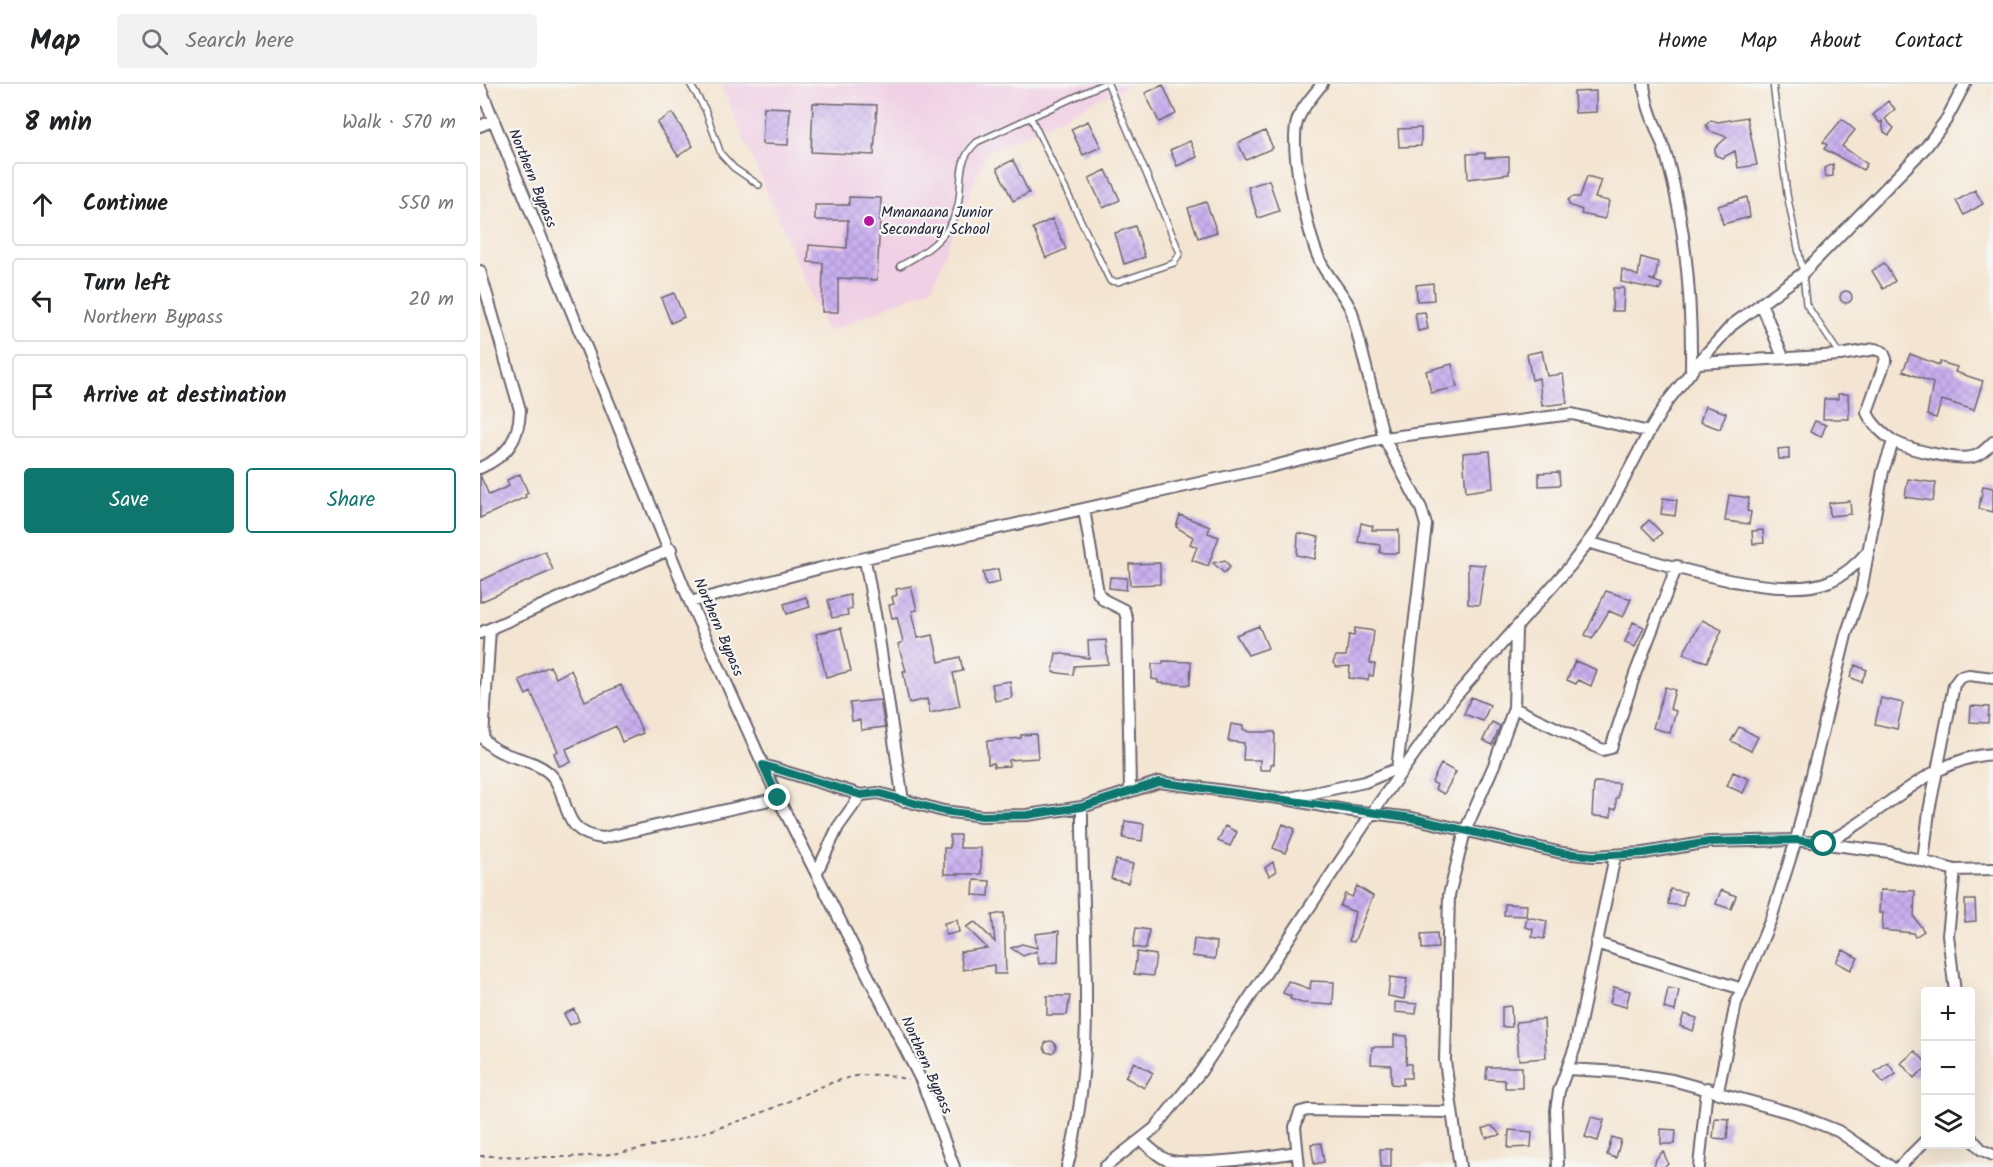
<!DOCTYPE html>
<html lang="en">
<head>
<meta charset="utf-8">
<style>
  :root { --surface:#fff; --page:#f2f2f2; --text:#202124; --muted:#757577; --line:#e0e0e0; --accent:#0f766e }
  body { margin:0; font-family:Kalam,sans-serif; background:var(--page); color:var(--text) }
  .controls { position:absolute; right:18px; bottom:18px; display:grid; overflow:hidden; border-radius:6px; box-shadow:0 6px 24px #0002 }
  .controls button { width:54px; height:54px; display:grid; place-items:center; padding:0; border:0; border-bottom:2px solid var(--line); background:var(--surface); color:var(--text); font:30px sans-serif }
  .stop { position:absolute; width:18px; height:18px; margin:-14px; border:4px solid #0f766e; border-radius:50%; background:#fff }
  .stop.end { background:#0f766e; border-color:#fff; box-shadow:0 2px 6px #0008 }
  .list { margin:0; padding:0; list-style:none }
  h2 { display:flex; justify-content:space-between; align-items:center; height:78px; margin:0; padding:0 24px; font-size:26px }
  h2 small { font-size:20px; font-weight:400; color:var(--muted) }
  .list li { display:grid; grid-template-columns:39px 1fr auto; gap:18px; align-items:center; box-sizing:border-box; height:84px; margin:0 12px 12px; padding:0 12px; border:2px solid var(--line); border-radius:6px }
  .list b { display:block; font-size:22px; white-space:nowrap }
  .list p { margin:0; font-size:20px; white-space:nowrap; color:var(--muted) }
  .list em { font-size:20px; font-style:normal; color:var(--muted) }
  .actions { display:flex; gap:12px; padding:18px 24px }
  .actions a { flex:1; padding:14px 0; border:2px solid var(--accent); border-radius:6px; text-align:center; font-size:21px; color:var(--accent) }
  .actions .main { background:var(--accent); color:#fff }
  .icon { flex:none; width:33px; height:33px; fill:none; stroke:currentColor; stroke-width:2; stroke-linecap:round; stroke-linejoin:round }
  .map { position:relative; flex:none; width:1513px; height:1083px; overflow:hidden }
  header { display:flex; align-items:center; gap:36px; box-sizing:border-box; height:84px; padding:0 30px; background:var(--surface); border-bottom:2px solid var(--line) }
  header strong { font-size:28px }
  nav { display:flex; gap:33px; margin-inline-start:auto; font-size:21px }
  .search { width:420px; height:54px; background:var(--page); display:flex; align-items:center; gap:15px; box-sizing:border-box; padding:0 21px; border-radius:6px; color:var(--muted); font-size:22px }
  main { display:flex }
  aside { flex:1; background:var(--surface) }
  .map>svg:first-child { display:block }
  .built { fill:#f0d0e4 }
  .building { fill:url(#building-cross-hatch) }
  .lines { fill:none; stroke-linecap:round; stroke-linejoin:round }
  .service-casing { stroke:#6c6670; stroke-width:8 }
  .minor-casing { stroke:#6c6670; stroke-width:14 }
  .path { stroke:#6c6670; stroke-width:2; stroke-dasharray:4.5 4.5; stroke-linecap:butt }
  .service { stroke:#fff; stroke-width:5 }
  .minor { stroke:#fff; stroke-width:10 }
  .route { stroke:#0f766e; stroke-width:8 }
  .poi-dot { fill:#b5179e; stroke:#f6f6f2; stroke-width:2 }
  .labels { text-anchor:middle; stroke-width:4.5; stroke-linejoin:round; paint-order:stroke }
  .street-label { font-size:15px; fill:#22223b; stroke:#f6f6f2 }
  .poi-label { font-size:15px; fill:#22223b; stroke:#f6f6f2; text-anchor:start }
</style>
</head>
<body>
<header>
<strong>Map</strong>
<div class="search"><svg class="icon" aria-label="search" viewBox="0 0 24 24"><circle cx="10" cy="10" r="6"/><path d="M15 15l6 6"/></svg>Search here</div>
<nav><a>Home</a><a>Map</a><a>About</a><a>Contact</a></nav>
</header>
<main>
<aside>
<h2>8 min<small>Walk · 570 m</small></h2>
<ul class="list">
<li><svg class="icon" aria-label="ahead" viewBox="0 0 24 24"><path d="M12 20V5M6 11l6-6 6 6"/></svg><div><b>Continue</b></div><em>550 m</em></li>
<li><svg class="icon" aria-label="left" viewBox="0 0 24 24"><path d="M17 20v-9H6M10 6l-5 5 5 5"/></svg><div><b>Turn left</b><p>Northern Bypass</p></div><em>20 m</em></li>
<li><svg class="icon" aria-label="arrive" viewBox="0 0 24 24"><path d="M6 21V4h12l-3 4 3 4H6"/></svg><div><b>Arrive at destination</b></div></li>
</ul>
<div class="actions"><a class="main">Save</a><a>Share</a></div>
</aside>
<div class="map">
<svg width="1513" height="1083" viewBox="0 0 1513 1083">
  <defs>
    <pattern id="building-cross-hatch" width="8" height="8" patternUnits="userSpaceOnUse" patternTransform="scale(1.5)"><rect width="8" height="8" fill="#c9afef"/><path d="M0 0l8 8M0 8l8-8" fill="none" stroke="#ac96ce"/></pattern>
  </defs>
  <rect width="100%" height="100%" fill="#f6f6f2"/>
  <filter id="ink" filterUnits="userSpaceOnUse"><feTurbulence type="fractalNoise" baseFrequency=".0167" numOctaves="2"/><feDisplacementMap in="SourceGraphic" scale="12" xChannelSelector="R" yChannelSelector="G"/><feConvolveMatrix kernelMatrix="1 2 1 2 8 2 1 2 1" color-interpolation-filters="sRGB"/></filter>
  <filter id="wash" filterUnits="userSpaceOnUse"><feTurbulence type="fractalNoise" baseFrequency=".008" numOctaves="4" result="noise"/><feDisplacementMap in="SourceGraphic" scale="24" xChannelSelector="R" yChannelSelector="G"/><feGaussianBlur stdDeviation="1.35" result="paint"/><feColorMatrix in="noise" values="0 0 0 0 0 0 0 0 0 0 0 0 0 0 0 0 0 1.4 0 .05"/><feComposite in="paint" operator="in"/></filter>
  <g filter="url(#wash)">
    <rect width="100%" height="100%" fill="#f4e5d2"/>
    <path class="built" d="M240,0h405l1,3 -140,66 -54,135 -105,44z"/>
    <g id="blocks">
      <path class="building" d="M683,1l13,29 -17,8 -14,-29z
        M1116,7v21l-21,1 -1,-21z
        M1408,17l7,8 -10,10 9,9 -5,7 -5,-3 -2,-11 -2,2 -7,-8z
        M333,19l64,2 -3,50 -63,-3z
        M284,23l26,1 -2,37 -26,-1z
        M192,29l21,33 -15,10 -21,-33z
        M1267,33l10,48 -19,3 -3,-17 -13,7 -7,-3v-7l12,-11 -17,-6 -4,-6 5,-5 7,2z
        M1362,35l13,11 -13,16 25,18 -4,6 -39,-21 3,-4 -4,-3z
        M608,37l13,26 -18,8 -12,-26z
        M941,44v18l-22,1 -1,-18z
        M785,47l8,17 -27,12 -8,-17z
        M710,57l7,16 -20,9 -7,-16z
        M1005,69v5l24,-1v17l-41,5 -1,-25z
        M533,76l16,33 -16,8 -16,-33z
        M1353,80v12l-8,1 -1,-9z
        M626,86l14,30 -17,8 -14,-30z
        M1107,92l14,4 -6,18 14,3 -4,18 -24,-5 1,-4 -13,-5 -1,-5 4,-3h8z
        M789,96l10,31 -21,7 -10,-31z
        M1495,106l8,14 -19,11 -8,-14z
        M369,113l32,1 -4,82 -39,-2v34h-16l1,-49 -15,-1 1,-17 38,3 1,-28h-33v-15h34z
        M1267,113l3,20 -27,7 -5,-18z
        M726,118l11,30 -19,6 -10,-30z
        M572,135l14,30 -20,9 -13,-30z
        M655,142l10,31 -21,7 -9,-31z
        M1161,173l17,5 -3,18 -6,-1 13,5 -2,6 -39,-8 1,-13 16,7z
        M1404,179l11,18 -12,8 -11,-18z
        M953,199l1,17 -17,1 -1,-16z
        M1133,204h11l-1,23h-11z
        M1360 213a6 6 0 1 1 12 0a6 6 0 1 1-12 0Z
        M194,209l10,24 -13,6 -10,-25z
        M945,228l3,17 -10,2 -3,-18z
        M1062,267l5,25 16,-2 4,29 -25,3 -3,-28 -7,2 -5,-26z
        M1430,270l29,11 1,-3 17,5 -2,5 28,9 -9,29 -32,-10 -6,18 -9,-3 6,-32 -30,-12z
        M972,280l5,23 -26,6 -5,-22z
        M1358,310h10l1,25h-26l1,-20h14z
        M1225,322l21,7 -6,16 -20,-7z
        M1335,337l11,4 -5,12 -11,-5z
        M1309,364v11h-10l-1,-10z
        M1010,367l3,37 -27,4 -3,-39z
        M1079,388l1,13 -21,1v-13z
        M40,390l8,19 -3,2 1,2 -46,21v-43l9,20 20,-9 -2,-6z
        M1428,395l28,4 -3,18 -28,-4z
        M1503,402l10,2v24l-14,-3z
        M1249,411l20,3 -2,13 4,1 -2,12 -24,-3z
        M1183,414l14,2 -2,16 -14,-2z
        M1370,417l1,13 -21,2 -1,-13z
        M700,431l30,12 -2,6 11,4 -11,29 -16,-6 5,-13 -7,-3 3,-7 -17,-10z
        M1169,436l13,13 -7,7 -13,-13z
        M881,439l12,3 -1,4h27v23h-19v-8l-22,-3z
        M1283,446l1,13 -11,1 -1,-13z
        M818,449l21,4 -4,22 -18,-4z
        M65,467l8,19 -73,32v-21z
        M745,476l5,7 -6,6 -11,-10z
        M680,479v21l-30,1 -1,-21z
        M988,480l17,1 -6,40 -11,-1z
        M518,485l2,13 -14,3 -3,-13z
        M630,493l17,1 -1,12 -17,-2z
        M431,502l6,24 -5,1 6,27 15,-3 6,27 21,-5 3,14 -10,2 7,33 -30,7 -3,-14 -18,4 -6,-32h3l-8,-27 5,-2 -6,-25 -5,1 -3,-13 5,-1 -2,-7 5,-2 -1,-6z
        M1126,507l25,8 -8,18 -14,-6 -17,28 -7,-4z
        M370,511l2,14 -5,1 1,5 -16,3 -4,-18z
        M326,513l4,10 -23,7 -3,-10z
        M1222,536l20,10 -15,32 -24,-8z
        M1153,538l11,5 -9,20 -10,-5z
        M779,542l9,22 -20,7 -12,-20z
        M361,544l10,43 -25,6 -10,-43z
        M875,544l19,3 -4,32 5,1 -2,12 -4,-1 -1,5 -19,-2 1,-12 -13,1 -4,-4 3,-7h10l3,-21 5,1z
        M626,556l2,24 -34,2 -1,9 -20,-3 3,-19 33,5 -1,-17z
        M683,577l28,1 -1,23 -32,-2v-3l-6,-1v-15h11z
        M1095,577l22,9 -6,16 -13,-6 -2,4 -9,-4z
        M1375,581l12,5 -6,12 -11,-5z
        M70,582l6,12 15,-8 14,31 36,-16 22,48 -21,9 -6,-16 -50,23 5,13 -12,4 -5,-13 4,-2 -27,-59 -5,3 -7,-15z
        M530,597l2,17 -17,3 -3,-17z
        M1185,603l10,3 -5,19 6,2 -6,22 -17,-5z
        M991,613l19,8 -7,16 -19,-7z
        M1401,614l22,5 -6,26 -22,-5z
        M400,616l5,27 -24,3 -1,-10 -8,1 -2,-18z
        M1491,622l18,1 -1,16 -18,-1z
        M1012,638l8,4 -8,19 -9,-5z
        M751,640l12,2v3l6,3h26l-1,32h-3l-1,6h-10v-10h-17l1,-17 -16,-2z
        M1259,643l19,10 -7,14 -20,-10z
        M556,650l2,24 -29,2v6l-15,1v-4l-6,1 -1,-23 34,-3v-3z
        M961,680l15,8 -12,22 -9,-5 2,-4 -5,-3z
        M1253,688l16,7 -6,14 -16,-7z
        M1114,698l25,1 -1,15h-2v11h-5v8l-19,-1z
        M645,737l19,3 -2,17 -19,-3z
        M803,740l12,5 -10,24 -12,-5z
        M745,742l12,6 -7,14 -12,-5z
        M470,751h10v13h21v26h-37v-26h6z
        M636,776l17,4 -5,19 -17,-4z
        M793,778l3,10 -7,4 -4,-8z
        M494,796l16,1 -1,15 -16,-1z
        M877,802l16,10 -19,46 -5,-1 6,-29 -15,-6 5,-12 7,3z
        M1190,805l16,3 -3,14 -15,-2z
        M1241,806l15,6 -5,13 -15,-5z
        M1400,806l35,1 -1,26 10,14 -9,6 -2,-4 -31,-3 1,-17h-4z
        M1485,816h10l1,21 -11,1z
        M1025,820l22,1 -1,11 -22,-1z
        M524,829l2,61h-12v-9l-31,5 -3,-18 27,-4 -21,-21 9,-5 20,20 -3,-27z
        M1047,833l20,4 -3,18 -12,-2 1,-8 -8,-2z
        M477,836l2,12 -13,3 -2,-12z
        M656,844l13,2 -3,19 -13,-2z
        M579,847l-1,31 -19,2 -2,-13 -14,5 -12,-8 11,-4 15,4 -2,-14z
        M957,849l1,15 -16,1 -1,-15z
        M714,855l23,3 -2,17 -23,-3z
        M1363,866l15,8 -7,12 -15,-8z
        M657,868l19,3 -3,21 -19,-2z
        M910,893l17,2 -3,20 -16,-3z
        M808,897l22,8 1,-8 23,1 -1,23 -31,-2 -12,-4 1,-3 -8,-3z
        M1134,903l16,4 -4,16 -16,-4z
        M1188,904l11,2 -4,21 -11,-3z
        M567,912h23l-3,19h-20z
        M915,918l22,2 -1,10 -21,-2z
        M1031,922l1,21h-10v-20z
        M94,925l5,12 -9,4 -6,-11z
        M1204,930l13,4 -4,13 -13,-5z
        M1064,935l2,39 -27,2 -3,-38z
        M914,951l13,1 -1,28h5v14h-8v7l-12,-1v-19l-20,-1 1,-17h22z
        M564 963a6 6 0 1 1 12 0a6 6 0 1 1-12 0Z
        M1435,967l11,11v6l-12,10 -13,-15z
        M654,978l19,11 -9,15 -19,-11z
        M1408,979l8,11 -13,9 -8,-11z
        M1007,983h35v21h-17v-8l-19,-1z
        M1111,1033l13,3 -6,21 -13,-4z
        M1235,1034l14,1 -2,20 -14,-1z
        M1009,1042h3l9,9 -15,3 -3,-9z
        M1181,1045l15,1 -1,14h-14z
        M1029,1046l23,2 -1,15 -23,1z
        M1132,1053l9,3 -5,18 -9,-3z
        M841,1059l3,19 -10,2 -3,-20z
        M900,1065h11v18h-10z
        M1183,1067l5,12 -4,4h-10l2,-8z"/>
    </g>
  </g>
  <g filter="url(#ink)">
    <use href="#blocks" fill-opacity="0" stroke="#6c6670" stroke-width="1.5"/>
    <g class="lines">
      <g class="service-casing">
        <path id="service" d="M210,0l15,25 16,45 13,14 25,17
          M1293,0l14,110 16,79 3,31 34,51
          M551,34l79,163 8,1 56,-19 6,-10 -72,-169
          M420,182c24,-13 47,-27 56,-54 9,-25 -3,-49 21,-70l126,-58"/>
      </g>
      <g class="minor-casing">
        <path id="minor" d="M842,0c-9,12 -21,24 -25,38 -8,27 11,113 23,139 9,19 24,32 32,51l32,126 37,70 5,17 -29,244
          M1164,0c2,26 16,50 23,74 19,69 25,144 24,215
          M0,3l210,515 88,196 145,286 31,83
          M0,42l14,-6
          M0,187l40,139c-1,30 -13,46 -40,58
          M1281,219l22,54
          M1218,279l142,-8 35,-6 8,3 3,7 -19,53c4,11 16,22 25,28 13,9 68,22 83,16 7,-2 13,-9 18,-14
          M604,425l14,84 6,7 20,10 3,9 3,171
          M1108,458c56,16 189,62 242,39 15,-6 28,-18 39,-31
          M385,476l12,65 26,176
          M210,518l131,-34 449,-101 114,-29 188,-24 77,18
          M10,545l-7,109c15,21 46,18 65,34 24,20 8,61 55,66l175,-40
          M0,549l191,-84
          M1034,624l89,42 8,-2 24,-74 42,-108
          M283,681l98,30
          M805,715l59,11 68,8 150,35 31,3 51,-3 65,-11 87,-2 93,12 66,18 38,-1
          M1345,759c56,-26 103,-85 168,-89
          M1443,777l6,-50 25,-126 6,-8 9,-2 24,3
          M337,788l21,-45 23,-32 17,-2 65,18 39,5 45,-1 55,-8 77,-25 126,17 80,-17 38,-16
          M1116,859l146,46
          M1475,908l-7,-57 7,-65
          M1087,985l54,3 51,8 123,34 43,17 53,36
          M1238,1007l18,-88 35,-84 25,-79 50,-205 15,-44 22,-120 10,-29
          M1490,1053l12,13 11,5
          M661,1056c8,7 16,16 26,20 27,7 100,-3 130,-8
          M587,1083c32,-117 14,-241 15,-360
          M625,1083l50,-39 46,-57 171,-258 83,-116 116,-132 28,-38 50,-95 18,-30 31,-39 34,-38 71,-52 123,-126 20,-27 19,-36
          M819,1083l-4,-40 5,-15 8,-2 142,2
          M980,1083l-15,-106 4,-166 16,-64 29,-66 20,-57 2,-79
          M1078,1083l-2,-57 3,-19 16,-44 40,-191
          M1219,1083l8,-79
          M1419,1083l27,-27"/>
      </g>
      <path class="path" d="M0,1072c52,0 108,5 159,-7 42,-9 87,-22 127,-38 51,-20 85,-48 142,-31"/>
      <use href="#service" class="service"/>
      <use href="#minor" class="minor"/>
    </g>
  </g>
  <g class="lines" filter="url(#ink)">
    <path class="route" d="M298,714l-15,-33 98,30 17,-2 65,18 39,5 45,-1 55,-8 77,-25 253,36 150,35 31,3 51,-3 65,-11 87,-2 28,4"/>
  </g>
  <circle class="poi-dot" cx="389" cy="137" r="6"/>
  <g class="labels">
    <g class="street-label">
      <text transform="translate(53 94) rotate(68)" y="5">Northern Bypass</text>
      <text transform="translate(239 543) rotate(67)" y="5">Northern Bypass</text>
      <text transform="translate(447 981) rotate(66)" y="5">Northern Bypass</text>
    </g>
    <g class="poi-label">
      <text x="401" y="133">Mmanaana Junior<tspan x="401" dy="17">Secondary School</tspan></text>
    </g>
  </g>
</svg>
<div class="controls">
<button>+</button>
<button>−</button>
<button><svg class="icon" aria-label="layers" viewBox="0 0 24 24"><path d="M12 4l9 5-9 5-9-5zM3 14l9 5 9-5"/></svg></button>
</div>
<div class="stop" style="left:1344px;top:760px"></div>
<div class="stop end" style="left:298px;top:714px"></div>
</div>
</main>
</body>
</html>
